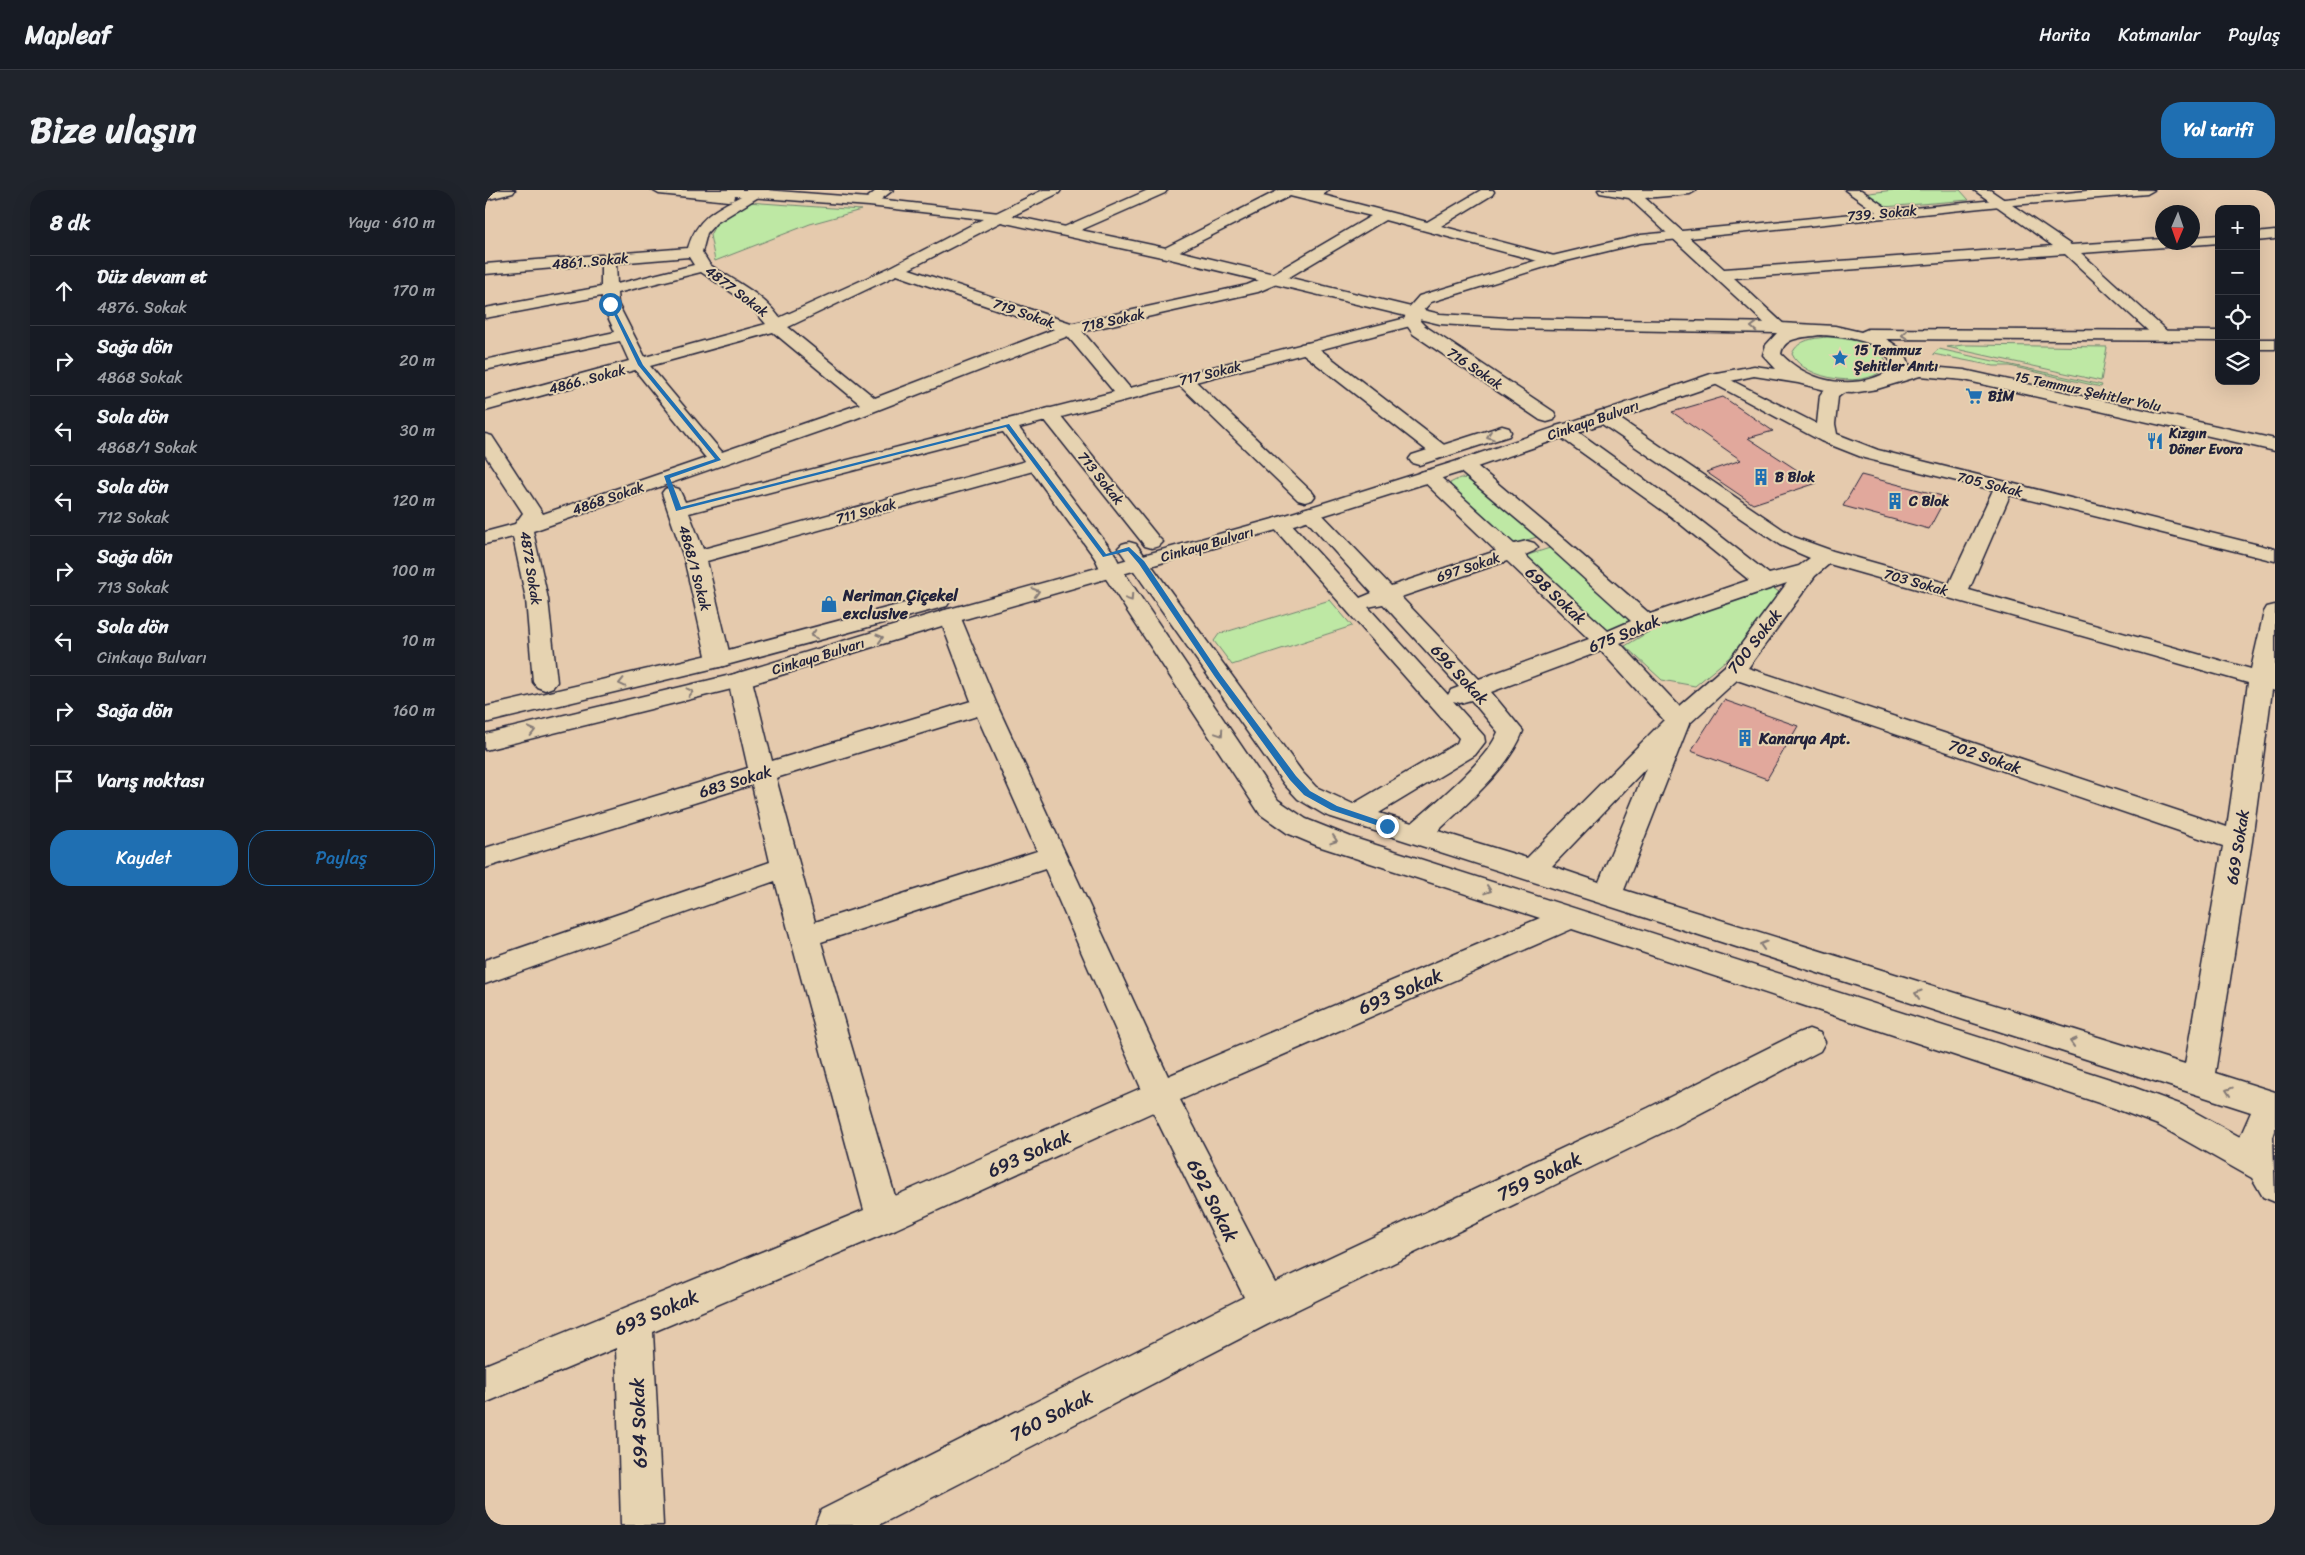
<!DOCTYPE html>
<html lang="tr">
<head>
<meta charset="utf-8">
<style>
  :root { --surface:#171b24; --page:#20242c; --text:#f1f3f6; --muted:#9ea1a6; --line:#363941; --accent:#1f6fb2 }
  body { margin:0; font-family:Sriracha,sans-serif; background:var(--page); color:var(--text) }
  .controls { position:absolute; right:15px; top:15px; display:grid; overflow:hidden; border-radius:10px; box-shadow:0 5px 20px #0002 }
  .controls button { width:45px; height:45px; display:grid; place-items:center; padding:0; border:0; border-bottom:1px solid var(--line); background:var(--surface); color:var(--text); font:25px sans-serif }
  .compass { position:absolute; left:1670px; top:15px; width:45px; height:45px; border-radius:50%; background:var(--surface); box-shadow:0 5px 20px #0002; rotate:182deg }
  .stop { position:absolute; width:15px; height:15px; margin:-11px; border:4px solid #1f6fb2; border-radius:50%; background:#fff }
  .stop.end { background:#1f6fb2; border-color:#fff; box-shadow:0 1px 5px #0008 }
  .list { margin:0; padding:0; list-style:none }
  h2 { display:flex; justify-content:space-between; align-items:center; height:65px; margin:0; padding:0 20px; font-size:21px }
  h2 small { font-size:16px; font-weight:400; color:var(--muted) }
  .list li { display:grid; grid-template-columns:32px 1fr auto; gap:15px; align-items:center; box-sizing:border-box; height:70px; padding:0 20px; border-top:1px solid var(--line) }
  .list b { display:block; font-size:19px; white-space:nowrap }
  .list p { margin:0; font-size:16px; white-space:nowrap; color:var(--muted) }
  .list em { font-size:16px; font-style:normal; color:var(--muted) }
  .actions { display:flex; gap:10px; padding:15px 20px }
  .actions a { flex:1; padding:11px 0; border:1px solid var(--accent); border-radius:20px; text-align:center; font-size:18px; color:var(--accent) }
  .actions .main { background:var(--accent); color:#fff }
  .icon { flex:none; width:28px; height:28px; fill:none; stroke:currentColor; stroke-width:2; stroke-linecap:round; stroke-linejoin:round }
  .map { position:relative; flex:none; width:1790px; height:1335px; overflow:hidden; border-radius:20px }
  header { display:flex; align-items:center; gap:30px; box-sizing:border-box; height:70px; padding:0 25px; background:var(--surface); border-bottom:1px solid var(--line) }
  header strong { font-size:24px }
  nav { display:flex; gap:28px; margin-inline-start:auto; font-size:18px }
  .intro { display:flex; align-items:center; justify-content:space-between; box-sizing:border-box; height:120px; padding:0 30px }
  h1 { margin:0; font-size:35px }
  .button { padding:12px 22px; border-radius:20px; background:var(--accent); color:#fff; font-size:18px; font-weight:700 }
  main { display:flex; gap:30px; padding:0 30px }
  aside { flex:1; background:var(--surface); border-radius:20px; box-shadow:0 5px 20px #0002 }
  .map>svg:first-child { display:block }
  .green { fill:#bee8a4; stroke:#708570 }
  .building { fill:#e1a89c; stroke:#22223b }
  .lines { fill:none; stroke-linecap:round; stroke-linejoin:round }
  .minor-casing { stroke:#22223b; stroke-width:3 }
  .tertiary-casing { stroke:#22223b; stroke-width:3 }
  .secondary-casing { stroke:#22223b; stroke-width:3 }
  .primary-casing { stroke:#22223b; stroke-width:3 }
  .minor { fill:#e6d3b1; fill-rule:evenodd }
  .tertiary { fill:#e6d3b1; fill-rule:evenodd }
  .secondary { fill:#e6d3b1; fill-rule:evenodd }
  .primary { fill:#fede96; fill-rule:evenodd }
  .oneway { stroke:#847a76 }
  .route { fill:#1f6fb2 }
  .labels { text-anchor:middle; stroke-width:4; stroke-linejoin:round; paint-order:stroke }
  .far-street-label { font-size:14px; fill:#22223b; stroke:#e6d3b1 }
  .far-poi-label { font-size:14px; font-weight:bold; fill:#22223b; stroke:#e6d3b1; text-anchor:start }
  .poi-label { font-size:16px; font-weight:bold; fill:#22223b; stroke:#e6d3b1; text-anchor:start }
  .street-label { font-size:16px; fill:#22223b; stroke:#e6d3b1 }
  .near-street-label { font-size:19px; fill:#22223b; stroke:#e6d3b1 }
</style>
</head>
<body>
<header>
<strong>Mapleaf</strong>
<nav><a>Harita</a><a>Katmanlar</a><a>Paylaş</a></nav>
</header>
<div class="intro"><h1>Bize ulaşın</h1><a class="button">Yol tarifi</a></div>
<main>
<aside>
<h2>8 dk<small>Yaya · 610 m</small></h2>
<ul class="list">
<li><svg class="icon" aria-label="ahead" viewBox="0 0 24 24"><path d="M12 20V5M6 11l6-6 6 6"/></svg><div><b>Düz devam et</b><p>4876. Sokak</p></div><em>170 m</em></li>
<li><svg class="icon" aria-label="right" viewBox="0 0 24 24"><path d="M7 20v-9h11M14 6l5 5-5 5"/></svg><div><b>Sağa dön</b><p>4868 Sokak</p></div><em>20 m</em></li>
<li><svg class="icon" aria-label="left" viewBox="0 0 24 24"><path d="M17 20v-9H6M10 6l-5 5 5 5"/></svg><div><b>Sola dön</b><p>4868/1 Sokak</p></div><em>30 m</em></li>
<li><svg class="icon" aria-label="left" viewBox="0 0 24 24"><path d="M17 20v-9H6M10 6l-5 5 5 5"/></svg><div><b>Sola dön</b><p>712 Sokak</p></div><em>120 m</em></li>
<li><svg class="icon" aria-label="right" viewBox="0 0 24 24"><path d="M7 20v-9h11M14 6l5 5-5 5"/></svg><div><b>Sağa dön</b><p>713 Sokak</p></div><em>100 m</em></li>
<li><svg class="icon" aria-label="left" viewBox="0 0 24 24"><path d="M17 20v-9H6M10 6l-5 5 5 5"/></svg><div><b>Sola dön</b><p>Cinkaya Bulvarı</p></div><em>10 m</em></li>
<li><svg class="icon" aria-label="right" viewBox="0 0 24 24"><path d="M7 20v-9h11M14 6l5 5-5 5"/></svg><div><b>Sağa dön</b></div><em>160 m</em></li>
<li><svg class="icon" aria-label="arrive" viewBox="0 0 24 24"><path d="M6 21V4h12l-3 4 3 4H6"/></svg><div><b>Varış noktası</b></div></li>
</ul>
<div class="actions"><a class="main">Kaydet</a><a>Paylaş</a></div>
</aside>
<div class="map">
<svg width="1790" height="1335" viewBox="0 0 1790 1335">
  <rect width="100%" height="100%" fill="#e5caad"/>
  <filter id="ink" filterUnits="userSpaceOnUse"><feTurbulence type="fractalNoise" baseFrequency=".02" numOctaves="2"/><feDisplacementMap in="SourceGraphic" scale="10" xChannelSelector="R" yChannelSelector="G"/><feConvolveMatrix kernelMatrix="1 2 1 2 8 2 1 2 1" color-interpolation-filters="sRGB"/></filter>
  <g filter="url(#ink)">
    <path class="green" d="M1408,0h67l9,10 -85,7 -22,-13z
      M262,12l114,8 -51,14 -95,37 -5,-26 7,-13z
      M1344,147c20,2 53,5 58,28 -16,26 -84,15 -95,-11 6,-15 23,-16 37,-17z
      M1478,155h8l136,2 -6,34 -154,-34z
      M1454,159l163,36 -1,2 -91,-21h-16l-61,-12z
      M975,288l11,1 69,57 -26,8 -63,-58 -1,-3z
      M1068,357l85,75 -28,10 -85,-76z
      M1288,398l9,6 -45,57 -42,35 -33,-6 -37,-34 30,-18z
      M845,410l22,26 -120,39 -18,-24 5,-7z"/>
    <path class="building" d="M1238,207l50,34 -25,7 69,45 -64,21 -47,-32 35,-12 -69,-48z
      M1376,285l85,22 -17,32 -86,-23z
      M1239,510l74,26 -31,53 -76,-28z"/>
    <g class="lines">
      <g class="minor-casing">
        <path id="minor" d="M268,0h17l-54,33 -9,10 -5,19 8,13c26,17 56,30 73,58l92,75 190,-73 182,-40 22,-9 102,-60 -81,-20 -119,60h-10l-3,-3 3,-3 118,-60h50l-6,5 104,27 54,-32h12l1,2 -2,3 -51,31 117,31 3,3 -3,3 -5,2 -168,-45 -104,62 -23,10 -182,41 -224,87 -319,111 15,68 9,83 -4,5 -8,3 -8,-3 -4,-5 -7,-83 -13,-62 -28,7v-12l30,-8 8,-11 -38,-58v-21l7,2 51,78 163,-56 -71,-88 -150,41v-11l144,-39 -9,-20 -135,29v-10l130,-28 -13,-28v-8l-117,22v-10l116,-21v-23l-116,10v-10l203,-16c10,-35 35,-42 65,-58zM204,67l5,8 -77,19 -1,-21zM216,82l48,32 17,20 -121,33 -27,-53 -1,-11zM288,142l87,72 -138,48 -72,-86z
          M392,0h16l-19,15h-10l-2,-3z
          M663,0h19l-2,3 -93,41h-10l-2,-3 2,-3z
          M1113,0h99l-7,4 -45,4 79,71 329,-23 -79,-56h16l81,55 92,-6v3h23l-7,4 -98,7 90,82 -2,4h-12l-92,-85 -331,24 54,50 -2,4h-12l-145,-134 -29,-5z
          M1360,0h16l33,23 -2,3h-10z
          M1790,41v8l-19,2v-8z
          M1734,45v8l-26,2 -6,-3h6v-5z
          M928,117l6,2 2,3 -1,9 5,5 129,86 2,4 -2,4 -7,2 -7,-2 -127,-86 -9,-13 3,-12z
          M822,153l6,1 135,104 3,4 -3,4 -7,2 -7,-2 -133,-104 -3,-4 3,-4z
          M1232,183l100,51 3,-29c6,-9 18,-14 28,-12l3,4 -13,10 -3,27 2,10 41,16 397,99v12l-265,-66 -41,95 282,79 13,-57 3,-5 8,-2v86l-3,-1 -20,151 -37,232 60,19v39l-2,6 2,65 -12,-5 -11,-19 -94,-53 -44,-17 -542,-179 -392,171 95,183 373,-175 150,-75 11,-4 11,4 5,9 -5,9 -148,77 -392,190 -401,207h-64l6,-15 423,-213 -91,-185 -257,117 -243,103 10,193h-42l-5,-177 -131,55v-38l379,-155 -89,-329 -290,103v-24l285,-98 -18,-77 -267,83v-20l263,-80 -20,-88 4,-5 8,-3 8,3 4,5 20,81 199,-60 -32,-85 3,-5 8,-2 8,2 39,94 171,371 372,-158 -222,-72 -31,-13 -27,-19 -159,-243 -7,-15 3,-5 8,-1 8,1 10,20 155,229 28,19 45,18 768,245 63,23 58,32 11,-25 -926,-297 -27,-16 -14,-15 -166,-236 4,-4 7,-2 7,2 166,228 14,15 37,17 104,-61 2,-5 -186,-211 -3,-4 3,-4 7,-2 7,2 73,79 12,-5 -72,-80 3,-4 7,-2 7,2 74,77 105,-35 -78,-75 3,-4 7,-2 7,2 79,72 13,-3 7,2 4,4 -4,4 -9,4 83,76 23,-10 -86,-78 -88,-74 -3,-4 3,-4 7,-2 7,2 88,74 91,79 99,-34 -76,-62 -117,-84 -2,-4 2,-4 7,-2 7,2 117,84 82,64 30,-8 11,-8 -30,-13 -184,-125 -2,-4 2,-4 7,-2 7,2 184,125 39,14 116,33 44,-94 -129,-32 -43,-17 -110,-59 -3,-4 3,-4zM1022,371l82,78 -110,40 -78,-82zM1344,374l419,119 -21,144 -479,-159 67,-92zM1302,393l-62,83 -46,40 -59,-63 34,-15zM898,414l76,83 -8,3 -3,5 -80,-88zM1116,461l63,69 -137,138 -89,-27c28,-27 72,-63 85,-100l-32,-39zM1252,490l486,166 -38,218 -561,-174 65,-166zM986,510l27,32c-11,28 -62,70 -86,91l-33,-10 96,-58 10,-13 -1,-6 -31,-35 7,2zM492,526l60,135 -222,71 -39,-144zM1161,578l-47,114 -47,-16zM560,679l96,219 -246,108 -74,-254z
          M699,185l6,1 122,116 3,4 -3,4 -7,2 -7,-2 -120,-116 -3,-4 3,-4z
          M564,218l7,2 103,128 4,4 -4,4 -7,2 -7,-2 -105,-132 2,-4z
          M522,229l7,2 2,4 -2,4 -325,84 14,36 334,-91 7,2 3,4 -3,4 -337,93 24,99 -4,5 -8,2 -8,-2 -4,-5 -23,-102 -22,-65 3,-4 7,-2 7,2 6,13z"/>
      </g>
      <g class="tertiary-casing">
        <path id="tertiary" d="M7,0h23l-2,3 -28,7v-8z
          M558,0h18l-2,3 -55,27 -5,1 -7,-4 2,-3z
          M1611,0h58l-7,4 -147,12 -359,37 -83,20 -127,39 -12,13h-12l-2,-3 14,-16 129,-39 93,-22z"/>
      </g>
      <g class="secondary-casing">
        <path id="secondary" d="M167,0h113l104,8 130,15 167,35 274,66 67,4 273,5 55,3 26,6 7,-3 351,2v10l-333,-2c12,7 22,14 24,29l9,-2 45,4 311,69v12l-311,-71 -44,-4 -43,13 -25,4 -19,-1 -35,-9 -44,-7 -33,7 -250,86 -184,58 -329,94 -210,64 -263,65v-16l250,-60 207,-63 331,-92 184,-58 254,-87 43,-8 22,3 -13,-14 3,-10 11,-12 -270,-5 -67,-4 -21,-5 1,2 -2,3 -399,104 97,128 -3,5 -8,1 -8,-1 -99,-136 2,-4 114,-29 -49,-59 -168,-58 -115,55h-12l-2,-4 2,-4 121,-55 92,-48 -114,-13 -134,-10 -1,4 -5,1 -70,-7zM516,32l165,36 244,59 -280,71 -53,-63 -168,-56zM1334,145c23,1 71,5 73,34 -35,23 -82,15 -111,-15 3,-18 23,-16 38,-19z
          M1771,149h19v10h-19z
          M1017,236l7,2 2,4 -2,4 -90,29 -7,-2 -3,-4 3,-4z
          M454,404l8,2 3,5 -3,5 -228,61 -234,56v-16l232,-54z"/>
      </g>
      <g class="primary-casing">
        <path id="primary" d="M0,0h8l-2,3 -6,1z"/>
      </g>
      <use href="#minor" class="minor"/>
      <use href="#tertiary" class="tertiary"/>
      <use href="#secondary" class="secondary"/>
      <use href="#primary" class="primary"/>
    </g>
    <defs><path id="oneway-chevron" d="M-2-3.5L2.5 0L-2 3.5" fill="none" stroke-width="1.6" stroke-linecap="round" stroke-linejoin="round" transform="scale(1.25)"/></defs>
    <g class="oneway">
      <use href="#oneway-chevron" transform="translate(1269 137) rotate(-179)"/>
      <use href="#oneway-chevron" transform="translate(1420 145) rotate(174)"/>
      <use href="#oneway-chevron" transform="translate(1005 246) rotate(161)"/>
      <use href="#oneway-chevron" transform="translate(551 402) rotate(-16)"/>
      <use href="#oneway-chevron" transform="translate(645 408) rotate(56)"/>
      <use href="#oneway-chevron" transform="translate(329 445) rotate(165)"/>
      <use href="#oneway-chevron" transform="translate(395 448) rotate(-17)"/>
      <use href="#oneway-chevron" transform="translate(137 493) rotate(167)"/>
      <use href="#oneway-chevron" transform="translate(205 502) rotate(-14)"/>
      <use href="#oneway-chevron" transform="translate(47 541) rotate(-14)"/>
      <use href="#oneway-chevron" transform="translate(735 543) rotate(56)"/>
      <use href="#oneway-chevron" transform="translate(849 650) rotate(18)"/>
      <use href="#oneway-chevron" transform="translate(1003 700) rotate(18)"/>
      <use href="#oneway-chevron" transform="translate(1278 755) rotate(-163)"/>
      <use href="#oneway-chevron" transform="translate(1433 804) rotate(-163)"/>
      <use href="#oneway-chevron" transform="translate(1588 852) rotate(-163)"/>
      <use href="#oneway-chevron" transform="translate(1744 901) rotate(-162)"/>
    </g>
  </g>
  <path class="route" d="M123,112l4,2 31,61 78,95 -51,18 11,29 328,-83 97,130 23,-7 15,14 76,113 76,102 14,15 27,15 53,18v4h-5l-54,-18 -27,-15 -14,-15 -75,-103 -76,-113 -11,-13 -25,6 -97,-130 -330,84 -12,-35 51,-17 -77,-94z"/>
  <defs>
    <g id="sight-bare" transform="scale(1.35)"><path d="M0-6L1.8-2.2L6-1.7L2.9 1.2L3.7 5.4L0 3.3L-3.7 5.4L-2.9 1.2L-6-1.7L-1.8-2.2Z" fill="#1f6fb2" stroke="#e6d3b1" stroke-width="2.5" paint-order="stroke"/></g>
    <g id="supermarket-bare" transform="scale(1.35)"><path d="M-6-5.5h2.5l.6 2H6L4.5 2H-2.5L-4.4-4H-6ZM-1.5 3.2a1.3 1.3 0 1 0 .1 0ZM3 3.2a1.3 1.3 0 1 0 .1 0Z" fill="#1f6fb2" stroke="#e6d3b1" stroke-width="2.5" paint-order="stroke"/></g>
    <g id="restaurant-bare" transform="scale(1.35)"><path d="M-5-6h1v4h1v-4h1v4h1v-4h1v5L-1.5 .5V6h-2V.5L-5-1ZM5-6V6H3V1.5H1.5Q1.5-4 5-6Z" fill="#1f6fb2" stroke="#e6d3b1" stroke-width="2.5" paint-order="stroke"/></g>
    <g id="building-bare" transform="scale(1.35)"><path d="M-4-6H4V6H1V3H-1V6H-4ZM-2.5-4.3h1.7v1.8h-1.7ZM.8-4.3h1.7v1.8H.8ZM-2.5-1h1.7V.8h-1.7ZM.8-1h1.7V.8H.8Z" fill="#1f6fb2" stroke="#e6d3b1" stroke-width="2.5" paint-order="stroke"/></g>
    <g id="shop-bare" transform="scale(1.35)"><path d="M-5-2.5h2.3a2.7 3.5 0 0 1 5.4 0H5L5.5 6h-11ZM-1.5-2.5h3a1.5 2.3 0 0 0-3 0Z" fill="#1f6fb2" stroke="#e6d3b1" stroke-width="2.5" paint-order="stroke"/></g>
  </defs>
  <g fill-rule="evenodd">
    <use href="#sight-bare" x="1355" y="168"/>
    <use href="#supermarket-bare" x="1489" y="206"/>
    <use href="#restaurant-bare" x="1670" y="251"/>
    <use href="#building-bare" x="1276" y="287"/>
    <use href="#building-bare" x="1410" y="311"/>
    <use href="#shop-bare" x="344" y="414"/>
    <use href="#building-bare" x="1260" y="548"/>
  </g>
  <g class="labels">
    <g class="far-street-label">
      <text transform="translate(1397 23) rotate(-5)" y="5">739. Sokak</text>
      <text transform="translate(105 71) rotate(-5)" y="5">4861. Sokak</text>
      <text transform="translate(252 101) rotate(37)" y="5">4877 Sokak</text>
      <text transform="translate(539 123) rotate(19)" y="5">719 Sokak</text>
      <text transform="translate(628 130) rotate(-12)" y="5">718 Sokak</text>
      <text transform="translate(990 178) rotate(34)" y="5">716 Sokak</text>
      <text transform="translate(725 183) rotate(-14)" y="5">717 Sokak</text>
      <text transform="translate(102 189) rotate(-15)" y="5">4866. Sokak</text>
      <text transform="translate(1603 201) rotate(12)" y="5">15 Temmuz Şehitler Yolu</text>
      <text transform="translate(1108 230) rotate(-19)" y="5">Cinkaya Bulvarı</text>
      <text transform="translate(616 288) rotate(51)" y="5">713 Sokak</text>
      <text transform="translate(1505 294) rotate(14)" y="5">705 Sokak</text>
      <text transform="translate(123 308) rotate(-19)" y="5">4868 Sokak</text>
      <text transform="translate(381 321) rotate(-15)" y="5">711 Sokak</text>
      <text transform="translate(722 354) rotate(-16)" y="5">Cinkaya Bulvarı</text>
      <text transform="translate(983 377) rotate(-18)" y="5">697 Sokak</text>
      <text transform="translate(46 378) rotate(81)" y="5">4872 Sokak</text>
      <text transform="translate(210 378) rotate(75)" y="5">4868/1 Sokak</text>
      <text transform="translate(1431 392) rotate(16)" y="5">703 Sokak</text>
      <text transform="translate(333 466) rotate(-17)" y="5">Cinkaya Bulvarı</text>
    </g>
    <g class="far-poi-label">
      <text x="1369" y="165">15 Temmuz<tspan x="1369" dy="16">Şehitler Anıtı</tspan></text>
      <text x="1503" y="211">BİM</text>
      <text x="1684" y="248">Kızgın<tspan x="1684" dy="16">Döner Evora</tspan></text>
      <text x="1290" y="292">B Blok</text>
      <text x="1424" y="316">C Blok</text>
    </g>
    <g class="poi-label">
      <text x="358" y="411">Neriman Çiçekel<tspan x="358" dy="18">exclusive</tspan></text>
      <text x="1274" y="554">Kanarya Apt.</text>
    </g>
    <g class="street-label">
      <text transform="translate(1071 405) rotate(43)" y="6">698 Sokak</text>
      <text transform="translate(1139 443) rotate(-22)" y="6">675 Sokak</text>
      <text transform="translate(1269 451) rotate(-52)" y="6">700 Sokak</text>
      <text transform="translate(975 484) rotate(47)" y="6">696 Sokak</text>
      <text transform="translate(1500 566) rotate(19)" y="6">702 Sokak</text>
      <text transform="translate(250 591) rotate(-17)" y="6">683 Sokak</text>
      <text transform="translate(1752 657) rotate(-81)" y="6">669 Sokak</text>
    </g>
    <g class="near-street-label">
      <text transform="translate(915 801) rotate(-23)" y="7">693 Sokak</text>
      <text transform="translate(544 963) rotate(-24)" y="7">693 Sokak</text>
      <text transform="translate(1054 986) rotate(-25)" y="7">759 Sokak</text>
      <text transform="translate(728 1010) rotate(63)" y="7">692 Sokak</text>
      <text transform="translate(171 1122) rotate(-23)" y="7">693 Sokak</text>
      <text transform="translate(566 1225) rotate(-27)" y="7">760 Sokak</text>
      <text transform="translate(153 1233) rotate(-92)" y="7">694 Sokak</text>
    </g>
  </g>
</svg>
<div class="controls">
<button>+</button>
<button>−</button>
<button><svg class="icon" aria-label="locate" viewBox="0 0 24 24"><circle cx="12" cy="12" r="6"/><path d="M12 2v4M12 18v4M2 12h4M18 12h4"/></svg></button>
<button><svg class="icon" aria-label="layers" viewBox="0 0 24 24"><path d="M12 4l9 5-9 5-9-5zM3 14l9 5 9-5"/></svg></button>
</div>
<svg class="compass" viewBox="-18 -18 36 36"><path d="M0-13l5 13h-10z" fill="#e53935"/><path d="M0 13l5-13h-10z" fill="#9ea1a6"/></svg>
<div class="stop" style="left:125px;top:114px"></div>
<div class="stop end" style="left:902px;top:636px"></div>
</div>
</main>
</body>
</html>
